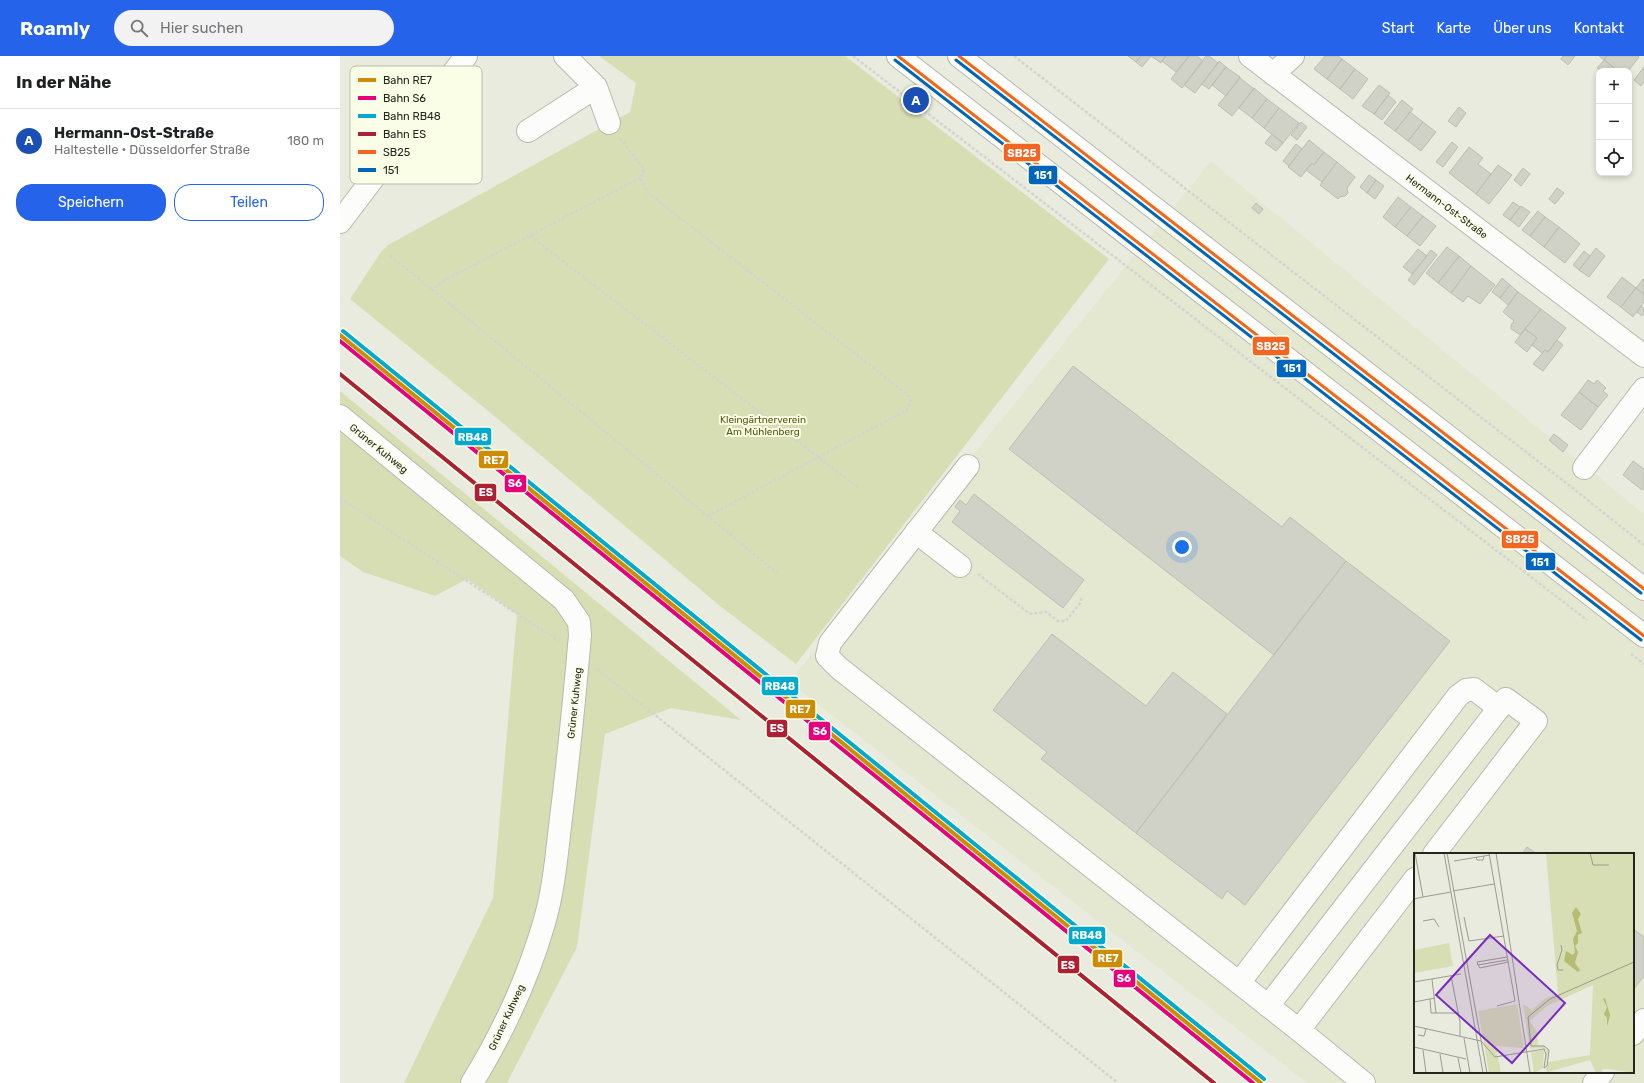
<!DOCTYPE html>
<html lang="de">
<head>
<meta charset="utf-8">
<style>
  :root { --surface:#fff; --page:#f2f2f2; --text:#202124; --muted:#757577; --line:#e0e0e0; --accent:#2563eb }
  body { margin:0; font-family:Rubik,sans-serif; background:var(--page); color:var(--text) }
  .controls { position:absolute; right:12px; top:12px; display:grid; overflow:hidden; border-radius:8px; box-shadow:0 2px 6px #0003 }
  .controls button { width:36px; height:36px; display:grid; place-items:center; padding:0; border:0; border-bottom:1px solid var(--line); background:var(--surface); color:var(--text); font:20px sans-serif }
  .you { position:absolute; left:842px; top:491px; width:14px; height:14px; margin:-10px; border:3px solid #fff; border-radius:50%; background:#1a73e8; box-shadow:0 0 0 6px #1a73e833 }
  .badge { display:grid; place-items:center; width:26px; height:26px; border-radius:50%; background:var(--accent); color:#fff; font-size:13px; font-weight:700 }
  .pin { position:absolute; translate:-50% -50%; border:2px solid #fff; box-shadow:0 1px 4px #0006 }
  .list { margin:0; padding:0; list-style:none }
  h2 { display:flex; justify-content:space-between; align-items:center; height:52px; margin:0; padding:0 16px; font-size:17px }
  h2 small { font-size:13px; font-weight:400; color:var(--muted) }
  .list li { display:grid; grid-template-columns:26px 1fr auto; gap:12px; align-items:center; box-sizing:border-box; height:64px; padding:0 16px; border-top:1px solid var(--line) }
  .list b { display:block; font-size:15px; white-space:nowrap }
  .list p { margin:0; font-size:13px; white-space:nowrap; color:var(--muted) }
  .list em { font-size:13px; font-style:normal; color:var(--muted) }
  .actions { display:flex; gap:8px; padding:12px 16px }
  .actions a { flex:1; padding:9px 0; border:1px solid var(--accent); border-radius:16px; text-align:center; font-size:14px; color:var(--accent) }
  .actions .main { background:var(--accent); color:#fff }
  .icon { flex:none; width:22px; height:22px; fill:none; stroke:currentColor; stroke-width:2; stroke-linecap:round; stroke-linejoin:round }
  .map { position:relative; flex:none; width:1304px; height:1027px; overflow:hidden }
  header { display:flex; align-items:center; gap:24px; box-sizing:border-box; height:56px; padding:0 20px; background:var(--accent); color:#fff }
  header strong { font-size:19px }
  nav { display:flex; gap:22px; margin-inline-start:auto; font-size:14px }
  .search { width:280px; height:36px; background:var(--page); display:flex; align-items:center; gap:10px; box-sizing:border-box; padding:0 14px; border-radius:22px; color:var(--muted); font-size:15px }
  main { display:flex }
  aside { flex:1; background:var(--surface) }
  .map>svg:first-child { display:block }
  .built { fill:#e5e8d1; fill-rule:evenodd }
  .green { fill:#d8deb4 }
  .building { fill:#d0d2c7; stroke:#bcbeb4 }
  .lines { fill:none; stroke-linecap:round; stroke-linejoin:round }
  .minor-casing { stroke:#b8b9af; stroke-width:24 }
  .major-casing { stroke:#b8b9af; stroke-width:24 }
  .path { stroke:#d3d3d0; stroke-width:2.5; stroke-dasharray:3 2; stroke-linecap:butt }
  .minor { stroke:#fcfcfa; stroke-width:22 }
  .major { stroke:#fcfcfa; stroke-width:22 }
  .bus-1-casing { stroke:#fafee6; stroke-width:6 }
  .bus-2-casing { stroke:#fafee6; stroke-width:6 }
  .bus-1 { stroke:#f26522; stroke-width:3 }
  .bus-2 { stroke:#0065bd; stroke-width:3 }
  .rail-1-casing { stroke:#fafee6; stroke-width:7 }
  .rail-2-casing { stroke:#fafee6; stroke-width:7 }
  .rail-3-casing { stroke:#fafee6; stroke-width:7 }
  .rail-4-casing { stroke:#fafee6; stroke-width:7 }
  .rail-1 { stroke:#cd8c06; stroke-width:4 }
  .rail-2 { stroke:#e6007e; stroke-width:4 }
  .rail-3 { stroke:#00a9ce; stroke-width:4 }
  .rail-4 { stroke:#aa2135; stroke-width:4 }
  .labels { text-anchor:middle; stroke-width:4; stroke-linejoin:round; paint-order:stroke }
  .street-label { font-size:10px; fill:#24251d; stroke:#fafee6 }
  .park-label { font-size:10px; fill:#545a11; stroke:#fafee6 }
  .inset-road { fill:none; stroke:#9a9c91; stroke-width:1 }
  .view { fill:#7b2cbf; fill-opacity:0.15; stroke:#7b2cbf; stroke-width:2 }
  .inset-edge { fill:none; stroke:#24251d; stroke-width:2 }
  .key { fill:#fafee6; stroke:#babdaa; stroke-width:1 }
  .key-label { font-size:11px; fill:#24251d }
  .line-badge { stroke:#fafee6; stroke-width:1.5 }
  .badge-label { font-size:11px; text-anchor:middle; font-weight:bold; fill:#fff }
</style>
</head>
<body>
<header>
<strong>Roamly</strong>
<div class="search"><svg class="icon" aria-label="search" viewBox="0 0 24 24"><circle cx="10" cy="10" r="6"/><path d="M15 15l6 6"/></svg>Hier suchen</div>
<nav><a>Start</a><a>Karte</a><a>Über uns</a><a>Kontakt</a></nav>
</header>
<main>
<aside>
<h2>In der Nähe<small></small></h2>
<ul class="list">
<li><span class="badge" style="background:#1a4fb4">A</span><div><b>Hermann-Ost-Straße</b><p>Haltestelle · Düsseldorfer Straße</p></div><em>180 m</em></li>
</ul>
<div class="actions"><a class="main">Speichern</a><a>Teilen</a></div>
</aside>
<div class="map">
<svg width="1304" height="1027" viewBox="0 0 1304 1027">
  <rect width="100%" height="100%" fill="#e9ebde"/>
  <path class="built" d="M871,105l433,353v569h-337l-518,-401zM1075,798h218v218h-218z"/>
  <path class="green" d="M259,0h246l264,203 -313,405 -76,-58 -233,-196 -137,-111 31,-47 7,-7 242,-133 6,-29z
    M0,335l401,329 -70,-12 -66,26 -28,213 -70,136h-103l89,-185 24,-284 -50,-35 -32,17 -72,-24 -23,-16z"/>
  <path class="building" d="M788,0h13l-5,6z
    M801,0h10l-9,11 -6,-5z
    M811,0h15l-5,7z
    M826,0h23l-13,16 -14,-11z
    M849,0h8l6,5 -21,27 -11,-9z
    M866,0h3l9,7 -23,30 -11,-8z
    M985,0h13l4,3 -15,20 -13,-10z
    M1223,0h12l-7,9 -7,-6z
    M1259,0h8l-3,4z
    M1267,0h31l1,1 -11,14h-10l-14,-11z
    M1002,3l13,10 -15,20 -13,-10z
    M1264,4l14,11h-17l-4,-3z
    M879,5l7,6 -17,22 -7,-5z
    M886,11l14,10 -14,19 -14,-11z
    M1304,11v15l-3,4 -7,-6z
    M1015,13l13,10 -15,20 -13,-10z
    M900,22l14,11 -22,27 -14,-11z
    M1039,29l11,8 -16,21 -12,-8z
    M914,32l13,11 -15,19 -13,-10z
    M1048,39l8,7 -14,18 -8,-6z
    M927,43l12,9 -15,20 -12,-10z
    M1062,44l11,9 -18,22 -11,-8z
    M1119,51l7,6 -10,14 -8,-6z
    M939,52l20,15 -16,20 -19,-15z
    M1070,56l13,10 -15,19 -13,-10z
    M961,66l6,5 -10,13 -6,-5z
    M1083,66l13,10 -15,19 -13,-10z
    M932,78l11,9 -7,8 -11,-8z
    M969,84l15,12 -10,13 -2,-2 -11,14 -13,-10z
    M1112,86l6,5 -15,20 -7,-5z
    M956,88l6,5 -13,17 -6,-5z
    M1129,91l14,11 -5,6 13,10 -15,20 -27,-21z
    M984,96l13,10 -15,20 -16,-12 6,-7 2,2z
    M997,106l18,15 -8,11 1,5 -3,3 -5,1 -2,2 -18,-14z
    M1158,109l14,10 -23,29 -13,-10z
    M1183,112l7,6 -9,12 -7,-6z
    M1029,119l7,5 -9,13 -7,-6z
    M1036,124l8,6 -9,13 -8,-6z
    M1217,132l7,5 -9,11 -6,-5z
    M1058,141l13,10 -16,20 -12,-10z
    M1173,146l7,5 -10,13 -7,-5z
    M916,147l7,6 -4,5 -7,-6z
    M1181,150l9,6 -11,15 -9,-7z
    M1071,151l12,9 -16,20 -12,-9z
    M1198,155l7,6 -15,19 -8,-6z
    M1083,160l13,10 -16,20 -13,-10z
    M1205,161l14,10 -15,20 -14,-11z
    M1219,171l21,17 -15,19 -21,-16z
    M1107,191l12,9 -21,27 -12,-10z
    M1256,192l9,8 -16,21 -10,-7z
    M1078,193l9,7 -15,18 -9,-7z
    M1091,194l6,5 -23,30 -6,-5z
    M1244,195l6,5 -11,14 -6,-5z
    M1119,200l12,10 -20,27 -13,-10z
    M1131,210l24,19 -15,19 -12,-8 -5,6 -12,-9z
    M1282,221l14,11 -15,19 -14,-10z
    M1162,222l8,7 -10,13 -8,-6z
    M1303,223l1,1v14l-8,-6z
    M1170,229l8,7 -10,13 -8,-7z
    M1296,232l8,6v8l-11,15 -12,-10z
    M1178,236l23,17 -20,25h-2l-8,-5v-4l3,-4 -11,-9z
    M1301,250l3,2v5l-2,3 -5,-4z
    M1201,253l25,19 -18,24 -3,-2 -3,3 -10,-8 5,-7 -12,-9z
    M1185,273l12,9 -10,14 -12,-10z
    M1217,284l6,5 -20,26 -10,-7 12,-14 3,2z
    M733,310l209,161 8,-10 56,44 -72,94 -265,-206z
    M1248,324l6,4 3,-4 9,8 -3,3 5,4 -10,12 -19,-15z
    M1239,336l19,15 -17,23 -20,-15z
    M1214,378l14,11 -5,7 -14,-12z
    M1293,405l11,8v19l-2,2 -19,-15z
    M634,438l110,86 -21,28 -111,-86 8,-11 -5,-4 5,-7 6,5z
    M1006,505l104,80 -205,264 -18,-14 -5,8 -86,-66z
    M712,578l94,72 27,-34 54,42 -91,119 -95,-74 6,-7 -54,-42z
    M1187,791l10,7h-15z
    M1293,873l11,8v39l-11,14z"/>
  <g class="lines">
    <g class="minor-casing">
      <path id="minor" d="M225,0l31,31 13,36
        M910,0l394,300
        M933,18l20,-18
        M188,75l68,-44
        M0,166l126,-166
        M0,360l224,184 15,22 1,13c-5,58 -11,117 -18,175 -5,38 -7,76 -18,113 -16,55 -42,111 -72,160
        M628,410l-138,177 -3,13 12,12 460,362 65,53
        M1244,412l60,-79
        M576,476l44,34
        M899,927l219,-287 8,-6 8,-1 25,19
        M928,950l238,-307 30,22 -102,133
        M959,974l116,-151
        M1293,978l11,-14
        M1254,1027l9,-11"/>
    </g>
    <g class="major-casing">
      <path id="major" d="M558,0l746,580
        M619,0l685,533"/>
    </g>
    <path class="path" d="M513,0l734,564
      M674,0l556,430 74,59
      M280,82l24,31 -4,9 8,15 259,201 4,7 -4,9 -199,106
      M300,122l-199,104 -8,8 344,283
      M190,180l330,253
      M50,200l43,34
      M0,442l219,143
      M638,518l52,40 16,-2 12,9h8l15,-19v-6
      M1291,598l13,10
      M257,613l521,414"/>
    <use href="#minor" class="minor"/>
    <use href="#major" class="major"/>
    <g class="bus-1-casing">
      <path id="bus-1" d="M558,0l746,580
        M619,0l685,533"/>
    </g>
    <g class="bus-2-casing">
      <path id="bus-2" d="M555,4l746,580
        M616,4l685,533"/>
    </g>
    <use href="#bus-1" class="bus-1"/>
    <use href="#bus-2" class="bus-2"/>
    <g class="rail-1-casing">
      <path id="rail-1" d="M0,279l921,748"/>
    </g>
    <g class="rail-2-casing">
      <path id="rail-2" d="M0,285l913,742"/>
    </g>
    <g class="rail-3-casing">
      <path id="rail-3" d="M3,275l921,748"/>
    </g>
    <g class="rail-4-casing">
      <path id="rail-4" d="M0,318l874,709"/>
    </g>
    <use href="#rail-1" class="rail-1"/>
    <use href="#rail-2" class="rail-2"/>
    <use href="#rail-3" class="rail-3"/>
    <use href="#rail-4" class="rail-4"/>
  </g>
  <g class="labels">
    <g class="street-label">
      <text transform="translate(1107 150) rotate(37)" y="4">Hermann-Ost-Straße</text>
      <text transform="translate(39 392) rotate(39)" y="4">Grüner Kuhweg</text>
      <text transform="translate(234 647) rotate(-84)" y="4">Grüner Kuhweg</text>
      <text transform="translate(166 961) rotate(-65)" y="4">Grüner Kuhweg</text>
    </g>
    <g class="park-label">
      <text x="423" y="367">Kleingärtnerverein<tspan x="423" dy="12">Am Mühlenberg</tspan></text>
    </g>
  </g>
  <g transform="translate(1074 797)">
    <rect width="220" height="220" fill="#e9ebde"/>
    <path d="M132,0h88v220l-27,-4h-5l1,4h-7l-6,-13 -42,12 -3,-3 3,-3v-4l42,-7 3,-70 -46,21 -17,15 7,11 1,13h5l5,5 -1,16 -1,-16 -4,-2 -12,1 -7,-45 9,6 12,-11 14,-5zM35,90l4,23 -39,7v-23zM103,151l7,44 -28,-2 5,27h-12l-11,-62zM130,197l-1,18 -9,5 -3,-21z" fill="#d8deb4"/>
    <path d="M162,54l5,7 -3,5 4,14 -4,2v8l-3,3 3,6 -3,11 5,7 -2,2 -14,-11 2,-10 7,4 2,-3 -2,-13 4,-8 -5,-18zM191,145l5,17 -3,12v-9l-3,-4 3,-7 -4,-8z" fill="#b5bc73"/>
    <path class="inset-road" d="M30,0l39,220M33,0l40,220M75,0l26,148 -18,5M82,0l34,220M176,0l3,12h16M62,4l1,3h6l1,-4M40,8l36,-6M39,38l41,-7M9,44l28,-5M0,46l9,-2 -8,-44M50,64l5,24 35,-5M9,68l11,-2 5,8M147,92l1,5 -5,15 1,5h5M93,104l-30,5 1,3 29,-5M64,112l2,3 28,-6M37,123l9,46v15M0,129l47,-8M16,146l1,14h5l-4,-34M0,149l21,-4M22,160h22M0,173l67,15 14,16 49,-8 2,5 -2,14M4,182l6,1 2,-7M50,185l6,35M0,194l52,12M9,197l3,23M26,201l3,19M44,205l3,15M130,215l3,-2 2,-16 -5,-4h-13l-3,-29 22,-18 84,-37"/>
    <path class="view" d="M76,82l75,68 -53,60 -76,-68z"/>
    <rect width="220" height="220" class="inset-edge"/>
  </g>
  <rect x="10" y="10" width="132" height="118" rx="6" class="key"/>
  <rect x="18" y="22" width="18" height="4" fill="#cd8c06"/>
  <rect x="18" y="40" width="18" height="4" fill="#e6007e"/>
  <rect x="18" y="58" width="18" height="4" fill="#00a9ce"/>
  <rect x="18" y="76" width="18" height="4" fill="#aa2135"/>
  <rect x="18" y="94" width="18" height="4" fill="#f26522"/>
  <rect x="18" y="112" width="18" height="4" fill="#0065bd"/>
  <g class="key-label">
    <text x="43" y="28">Bahn RE7</text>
    <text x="43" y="46">Bahn S6</text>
    <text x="43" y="64">Bahn RB48</text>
    <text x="43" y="82">Bahn ES</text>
    <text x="43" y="100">SB25</text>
    <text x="43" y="118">151</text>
  </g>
  <g class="line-badge">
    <rect x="663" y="87" width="38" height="19" rx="4" fill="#f26522"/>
    <rect x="688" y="109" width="30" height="20" rx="4" fill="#0065bd"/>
    <rect x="912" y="280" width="38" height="20" rx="4" fill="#f26522"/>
    <rect x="936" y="303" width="31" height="19" rx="4" fill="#0065bd"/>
    <rect x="114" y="371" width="38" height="19" rx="4" fill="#00a9ce"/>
    <rect x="138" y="394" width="31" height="19" rx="4" fill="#cd8c06"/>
    <rect x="164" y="418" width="23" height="19" rx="4" fill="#e6007e"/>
    <rect x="134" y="427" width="23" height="19" rx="4" fill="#aa2135"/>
    <rect x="1161" y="474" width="38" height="19" rx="4" fill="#f26522"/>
    <rect x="1185" y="496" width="31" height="19" rx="4" fill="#0065bd"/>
    <rect x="421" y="620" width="38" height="20" rx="4" fill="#00a9ce"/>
    <rect x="445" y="643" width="31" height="20" rx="4" fill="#cd8c06"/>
    <rect x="426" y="663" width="22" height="19" rx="4" fill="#aa2135"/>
    <rect x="468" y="665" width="23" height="20" rx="4" fill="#e6007e"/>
    <rect x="728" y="870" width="38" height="19" rx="4" fill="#00a9ce"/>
    <rect x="752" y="893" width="31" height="19" rx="4" fill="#cd8c06"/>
    <rect x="717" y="899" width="23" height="19" rx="4" fill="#aa2135"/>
    <rect x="773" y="913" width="23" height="19" rx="4" fill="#e6007e"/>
  </g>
  <g class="badge-label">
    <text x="682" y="101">SB25</text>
    <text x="703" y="123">151</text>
    <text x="931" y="294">SB25</text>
    <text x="952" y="316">151</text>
    <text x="133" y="385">RB48</text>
    <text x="154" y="408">RE7</text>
    <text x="175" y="431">S6</text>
    <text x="146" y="440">ES</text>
    <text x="1180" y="487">SB25</text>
    <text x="1200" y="510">151</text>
    <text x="440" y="634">RB48</text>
    <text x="460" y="657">RE7</text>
    <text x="437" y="676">ES</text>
    <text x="480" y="679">S6</text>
    <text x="747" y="883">RB48</text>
    <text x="768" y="906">RE7</text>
    <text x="728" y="913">ES</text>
    <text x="784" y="926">S6</text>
  </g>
</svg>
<div class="controls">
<button>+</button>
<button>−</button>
<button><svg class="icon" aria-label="locate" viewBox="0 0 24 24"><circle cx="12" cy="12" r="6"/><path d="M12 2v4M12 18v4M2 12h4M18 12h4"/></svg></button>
</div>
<div class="you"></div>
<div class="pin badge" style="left:576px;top:44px;background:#1a4fb4">A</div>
</div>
</main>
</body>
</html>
